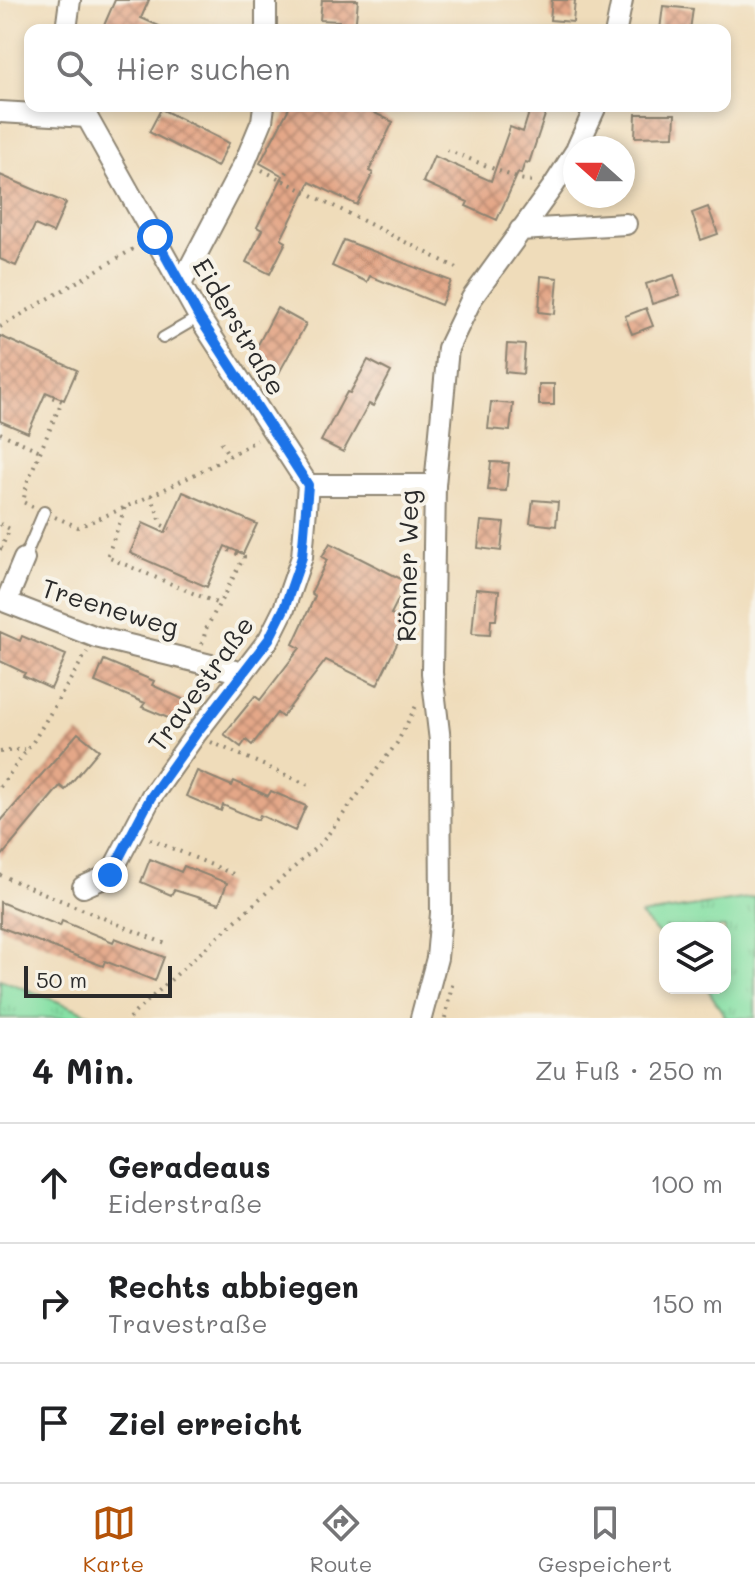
<!DOCTYPE html>
<html lang="de">
<head>
<meta charset="utf-8">
<style>
  :root { --surface:#fff; --page:#f6f6f6; --text:#202124; --muted:#757577; --line:#e0e0e0; --accent:#b45309 }
  body { margin:0; font-family:Mali,sans-serif; background:var(--page); color:var(--text) }
  .controls { position:absolute; right:24px; bottom:24px; display:grid; overflow:hidden; border-radius:16px; box-shadow:0 4px 12px #0003 }
  .controls button { width:72px; height:72px; display:grid; place-items:center; padding:0; border:0; border-bottom:2px solid var(--line); background:var(--surface); color:var(--text); font:40px sans-serif }
  .compass { position:absolute; left:563px; top:136px; width:72px; height:72px; border-radius:50%; background:var(--surface); box-shadow:0 4px 12px #0003; rotate:291deg }
  .scale { position:absolute; left:24px; bottom:20px; width:148px; box-sizing:border-box; padding-left:8px; border:4px solid #2b2b2b; border-top:0; font-size:22px; line-height:28px; white-space:nowrap; color:#2b2b2b; -webkit-text-stroke:6px #f7f3e8; paint-order:stroke }
  .stop { position:absolute; width:24px; height:24px; margin:-18px; border:6px solid #1a73e8; border-radius:50%; background:#fff }
  .stop.end { background:#1a73e8; border-color:#fff; box-shadow:0 2px 8px #0008 }
  .list { margin:0; padding:0; list-style:none }
  h2 { display:flex; justify-content:space-between; align-items:center; height:104px; margin:0; padding:0 32px; font-size:34px }
  h2 small { font-size:26px; font-weight:400; color:var(--muted) }
  .list li { display:grid; grid-template-columns:52px 1fr auto; gap:24px; align-items:center; box-sizing:border-box; height:120px; padding:0 32px; border-top:2px solid var(--line) }
  .list b { display:block; font-size:30px; white-space:nowrap }
  .list p { margin:0; font-size:26px; white-space:nowrap; color:var(--muted) }
  .list em { font-size:26px; font-style:normal; color:var(--muted) }
  .icon { flex:none; width:44px; height:44px; fill:none; stroke:currentColor; stroke-width:2; stroke-linecap:round; stroke-linejoin:round }
  .map { position:relative; flex:none; width:755px; height:1018px; overflow:hidden }
  .search { position:absolute; background:var(--surface); box-shadow:0 4px 12px #0003; left:24px; right:24px; top:24px; height:88px; display:flex; align-items:center; gap:20px; box-sizing:border-box; padding:0 28px; border-radius:16px; color:var(--muted); font-size:30px }
  .sheet { height:464px; background:var(--surface) }
  nav { display:flex; justify-content:space-around; align-items:center; box-sizing:border-box; height:112px; border-top:2px solid var(--line); background:var(--surface); font-size:22px; color:var(--muted) }
  nav a { display:grid; justify-items:center; gap:4px }
  nav .on { color:var(--accent) }
  .map>svg:first-child { display:block }
  .grass { fill:url(#grass-tufts); stroke:#588668; stroke-width:2 }
  .building { fill:url(#building-cross-hatch) }
  .lines { fill:none; stroke-linecap:round; stroke-linejoin:round }
  .service-casing { stroke:#8d8472; stroke-width:14 }
  .minor-casing { stroke:#8d8472; stroke-width:24 }
  .path { stroke:#8d8472; stroke-width:4; stroke-dasharray:2 6; stroke-linecap:butt }
  .service { stroke:#fff; stroke-width:10 }
  .minor { stroke:#fff; stroke-width:20 }
  .route { stroke:#1a73e8; stroke-width:10 }
  .labels { text-anchor:middle; stroke-width:8; stroke-linejoin:round; paint-order:stroke }
  .street-label { font-size:26px; fill:#2b2b2b; stroke:#f7f3e8 }
</style>
</head>
<body>
<div class="map">
<svg width="755" height="1018" viewBox="0 0 755 1018">
  <defs>
    <pattern id="grass-tufts" width="24" height="20" patternUnits="userSpaceOnUse" patternTransform="scale(2)"><rect width="24" height="20" fill="#86e0a5"/><path d="M3 7l-1-3M5 7V3M7 7l1-3M15 17l-1-3M17 17v-4M19 17l1-3" fill="none" stroke="#74c08e"/></pattern>
    <pattern id="building-cross-hatch" width="8" height="8" patternUnits="userSpaceOnUse" patternTransform="scale(2)"><rect width="8" height="8" fill="#e4a788"/><path d="M0 0l8 8M0 8l8-8" fill="none" stroke="#b9886f"/></pattern>
  </defs>
  <rect width="100%" height="100%" fill="#f7f3e8"/>
  <filter id="ink" filterUnits="userSpaceOnUse"><feTurbulence type="fractalNoise" baseFrequency=".0125" numOctaves="2"/><feDisplacementMap in="SourceGraphic" scale="16" xChannelSelector="R" yChannelSelector="G"/><feConvolveMatrix kernelMatrix="1 2 1 2 8 2 1 2 1" color-interpolation-filters="sRGB"/></filter>
  <filter id="wash" filterUnits="userSpaceOnUse"><feTurbulence type="fractalNoise" baseFrequency=".006" numOctaves="4" result="noise"/><feDisplacementMap in="SourceGraphic" scale="32" xChannelSelector="R" yChannelSelector="G"/><feGaussianBlur stdDeviation="1.8" result="paint"/><feColorMatrix in="noise" values="0 0 0 0 0 0 0 0 0 0 0 0 0 0 0 0 0 1.4 0 .05"/><feComposite in="paint" operator="in"/></filter>
  <g filter="url(#wash)">
    <rect width="100%" height="100%" fill="#efdcba"/>
    <path class="grass" d="M755,897v121h-29l-19,-30h18v-60h-60v13l-25,-26z
      M0,979l100,39h-100z"/>
    <g id="blocks">
      <path class="building" d="M115,0h34l-8,18 27,12h-66z
        M322,0h36l-3,30h-17l1,-9 -19,-1z
        M552,0h23l-2,22 -23,-2z
        M663,6l30,3 -3,21h-30z
        M290,106h71l32,16 -24,49 4,2 -16,32 -47,-23 -29,57 5,3 -16,32 -24,-12 16,-32 -5,-3 26,-51 -23,-13z
        M531,106h17l-19,57 -4,-1 -4,12 -3,-1 -21,47 -31,-14 2,-4 -45,-20 11,-26 57,25 19,-54 13,5z
        M161,109l68,34 -12,24 -68,-35z
        M636,114h39l-1,22 -39,1z
        M0,175l66,28 -13,30 -18,-8 -19,41 -16,-7z
        M708,207l10,27 -17,6 -9,-27z
        M344,240l107,41 -10,24 -71,-29 -3,6 -35,-16z
        M674,275l6,20 -28,9 -6,-20z
        M541,276l17,2 -3,36 -16,-2z
        M277,308l29,16 -27,49 -28,-15z
        M646,308l7,18 -21,8 -7,-18z
        M0,336l77,34 -13,30 -18,-8 -18,41 -28,-12z
        M507,344l18,1 -2,29 -18,-2z
        M368,360l23,12 -18,34 -4,-2 -26,48 -22,-11 26,-49 3,1z
        M539,384h15v21h-15z
        M491,402l22,2 -3,27 -22,-2z
        M491,462l18,1 -3,28 -18,-1z
        M183,492l74,32 -14,30 -18,-8 -18,41 -77,-34 13,-30 22,10z
        M533,500l25,2 -2,24 -26,-3z
        M481,521l23,2 -3,28 -23,-3z
        M330,543l77,39 -16,32 12,6 -8,15 5,3 -23,47 -51,-25 -44,57 -5,-4 -25,32 -6,-5 -5,7 -17,-13 31,-38 5,4 40,-52 -7,-4 22,-48 -4,-3 16,-33 -5,-3z
        M476,589l23,2 -3,29h-5l-1,15 -18,-1z
        M0,632l20,9 2,-5 44,19 -15,34 -28,-13 2,-3 -25,-12z
        M104,660l50,21 -2,4 43,20 -12,18h-3l-38,-16 3,-4 -50,-21z
        M78,733l21,17 -34,40 -5,-4 -60,72v-36z
        M197,771l35,15 2,-5 34,15 3,-5 35,15 -11,25 -35,-16 -2,5 -35,-15 -2,6 -35,-15z
        M150,859l31,13 3,-6 43,17 -8,21 -45,-14 -3,5 -30,-13z
        M0,902l60,24 2,-5 51,21 2,-4 49,19 -9,24 -50,-20 -2,5 -103,-39z"/>
    </g>
  </g>
  <g filter="url(#ink)">
    <use href="#blocks" fill-opacity="0" stroke="#8d8472" stroke-width="2"/>
    <g class="lines">
      <g class="service-casing">
        <path id="service" d="M163,338l36,-21
          M24,559l20,-47"/>
      </g>
      <g class="minor-casing">
        <path id="minor" d="M266,0v30
          M66,30l4,-30
          M616,30l6,-30
          M0,112l87,5 112,200 109,168h127
          M577,148l19,-42
          M520,230l106,-6
          M181,284l64,-122 17,-41 2,-15
          M24,559l-18,43 90,35 147,36
          M83,887l27,-12 41,-78 44,-62 74,-96 15,-30 18,-52 6,-72
          M421,1018l16,-60 4,-45 -1,-172 -8,-68 3,-188 13,-137 24,-50 82,-113 21,-33"/>
      </g>
      <path class="path" d="M447,150l72,29 13,2
        M262,170l195,98
        M282,180l6,-10
        M0,327l140,-82
        M0,433l40,18
        M221,442l8,14
        M151,495l11,30 8,4
        M33,507l-10,-5 5,-22 34,-79 -16,-6
        M125,508l-18,49 112,47
        M55,517l23,10c62,-25 122,-53 179,-87
        M0,524l10,5 -9,19 5,3
        M202,644l4,-15 38,-72 -20,-9
        M211,742l102,45
        M0,752l25,-3
        M0,787l33,-45 54,-90
        M150,839l88,37
        M0,875l168,70
        M129,1018l194,-177 74,-98 20,-39
        M445,1018l8,-37"/>
      <use href="#service" class="service"/>
      <use href="#minor" class="minor"/>
    </g>
  </g>
  <g class="lines" filter="url(#ink)">
    <path class="route" d="M110,875l41,-78 44,-62 74,-96 15,-30 18,-52 6,-72 -109,-168 -44,-80"/>
  </g>
  <g class="labels">
    <g class="street-label">
      <text transform="translate(239 327) rotate(59)" y="9">Eiderstraße</text>
      <text transform="translate(408 566) rotate(-89)" y="9">Rönner Weg</text>
      <text transform="translate(110 608) rotate(17)" y="9">Treeneweg</text>
      <text transform="translate(201 684) rotate(-54)" y="9">Travestraße</text>
    </g>
  </g>
</svg>
<div class="controls">
<button><svg class="icon" aria-label="layers" viewBox="0 0 24 24"><path d="M12 4l9 5-9 5-9-5zM3 14l9 5 9-5"/></svg></button>
</div>
<svg class="compass" viewBox="-18 -18 36 36"><path d="M0-13l5 13h-10z" fill="#e53935"/><path d="M0 13l5-13h-10z" fill="#757577"/></svg>
<div class="scale">50 m</div>
<div class="stop" style="left:155px;top:237px"></div>
<div class="stop end" style="left:110px;top:875px"></div>
<div class="search"><svg class="icon" aria-label="search" viewBox="0 0 24 24"><circle cx="10" cy="10" r="6"/><path d="M15 15l6 6"/></svg>Hier suchen</div>
</div>
<section class="sheet">
<h2>4 Min.<small>Zu Fuß · 250 m</small></h2>
<ul class="list">
<li><svg class="icon" aria-label="ahead" viewBox="0 0 24 24"><path d="M12 20V5M6 11l6-6 6 6"/></svg><div><b>Geradeaus</b><p>Eiderstraße</p></div><em>100 m</em></li>
<li><svg class="icon" aria-label="right" viewBox="0 0 24 24"><path d="M7 20v-9h11M14 6l5 5-5 5"/></svg><div><b>Rechts abbiegen</b><p>Travestraße</p></div><em>150 m</em></li>
<li><svg class="icon" aria-label="arrive" viewBox="0 0 24 24"><path d="M6 21V4h12l-3 4 3 4H6"/></svg><div><b>Ziel erreicht</b></div></li>
</ul>
</section>
<nav>
<a class="on"><svg class="icon" aria-label="map" viewBox="0 0 24 24"><path d="M3 6l6-2 6 2 6-2v14l-6 2-6-2-6 2zM9 4v14M15 6v14"/></svg>Karte</a>
<a><svg class="icon" aria-label="directions" viewBox="0 0 24 24"><path d="M12 3l9 9-9 9-9-9zM9 14v-3h6M13 9l2 2-2 2"/></svg>Route</a>
<a><svg class="icon" aria-label="saved" viewBox="0 0 24 24"><path d="M7 4h10v16l-5-4-5 4z"/></svg>Gespeichert</a>
</nav>
</body>
</html>
